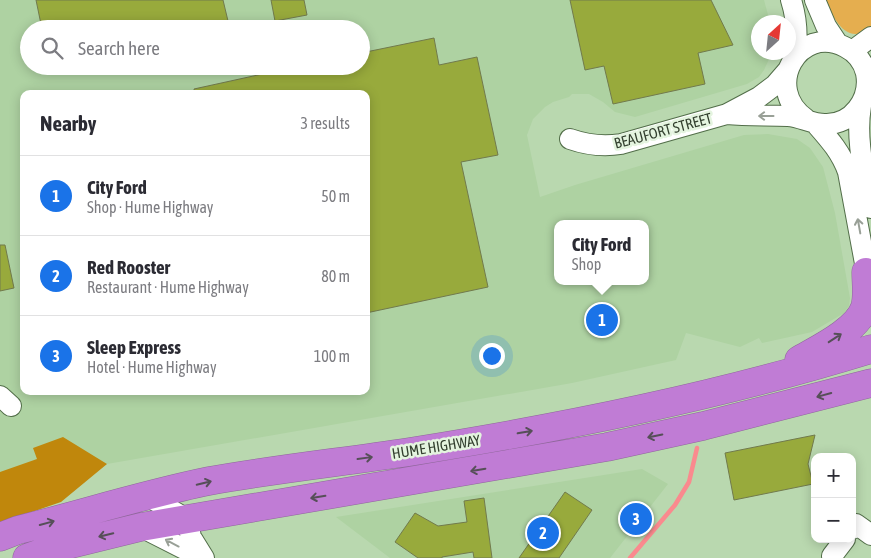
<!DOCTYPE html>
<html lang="en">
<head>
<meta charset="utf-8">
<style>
  :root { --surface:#fff; --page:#f7f7f7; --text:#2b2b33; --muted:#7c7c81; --line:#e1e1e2; --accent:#1a73e8 }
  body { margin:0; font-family:"Asap Condensed",sans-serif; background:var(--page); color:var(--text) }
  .controls { position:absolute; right:15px; bottom:15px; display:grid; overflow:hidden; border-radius:10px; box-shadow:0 2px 12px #0003 }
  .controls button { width:45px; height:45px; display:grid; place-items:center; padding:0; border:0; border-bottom:1px solid var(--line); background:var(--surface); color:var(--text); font:25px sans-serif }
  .compass { position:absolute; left:751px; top:15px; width:45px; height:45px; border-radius:50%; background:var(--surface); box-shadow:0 2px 12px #0003; rotate:27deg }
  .you { position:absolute; left:491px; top:355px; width:18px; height:18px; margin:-12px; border:4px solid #fff; border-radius:50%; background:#1a73e8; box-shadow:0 0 0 8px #1a73e833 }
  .badge { display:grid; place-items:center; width:32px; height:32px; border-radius:50%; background:var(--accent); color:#fff; font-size:16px; font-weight:700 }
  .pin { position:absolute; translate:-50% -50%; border:2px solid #fff; box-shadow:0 1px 5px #0006 }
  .popup { position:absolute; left:554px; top:220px; width:95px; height:65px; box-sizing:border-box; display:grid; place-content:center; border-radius:10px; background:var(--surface); filter:drop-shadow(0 1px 4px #0005); font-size:16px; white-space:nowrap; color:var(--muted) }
  .popup b { font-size:19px; color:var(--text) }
  .popup::after { content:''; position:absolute; left:50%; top:100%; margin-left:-10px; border:10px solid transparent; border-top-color:var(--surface) }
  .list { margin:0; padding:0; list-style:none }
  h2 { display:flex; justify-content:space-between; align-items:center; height:65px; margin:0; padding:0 20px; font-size:21px }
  h2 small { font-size:16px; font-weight:400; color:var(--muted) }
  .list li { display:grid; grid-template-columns:32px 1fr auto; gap:15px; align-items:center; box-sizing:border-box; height:80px; padding:0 20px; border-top:1px solid var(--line) }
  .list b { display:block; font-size:19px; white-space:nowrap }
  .list p { margin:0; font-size:16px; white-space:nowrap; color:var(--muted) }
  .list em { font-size:16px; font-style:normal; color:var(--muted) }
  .icon { flex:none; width:28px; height:28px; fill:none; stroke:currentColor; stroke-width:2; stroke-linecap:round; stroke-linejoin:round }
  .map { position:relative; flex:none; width:871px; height:558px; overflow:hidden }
  .search { position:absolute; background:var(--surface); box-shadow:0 2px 12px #0003; left:20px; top:20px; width:350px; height:55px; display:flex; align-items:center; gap:12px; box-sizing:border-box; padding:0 18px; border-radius:28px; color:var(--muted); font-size:19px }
  .panel { position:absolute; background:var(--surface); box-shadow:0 2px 12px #0003; left:20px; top:90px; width:350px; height:305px; border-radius:10px }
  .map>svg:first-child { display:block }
  .built { fill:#aed2a2; fill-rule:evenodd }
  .green { fill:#e5ae4f }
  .forest { fill:#c0870c }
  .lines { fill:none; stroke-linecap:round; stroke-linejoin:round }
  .stream { stroke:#fa8a8e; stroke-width:4.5 }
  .building { fill:#98aa3c; stroke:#717a4d }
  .minor-casing { stroke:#526e49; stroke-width:22 }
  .highway-casing { stroke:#8f679b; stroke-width:29 }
  .minor { stroke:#fff; stroke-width:20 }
  .highway { stroke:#c07cd5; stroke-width:28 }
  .oneway { stroke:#99a097 }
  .oneway2 { stroke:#564f58 }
  .labels { text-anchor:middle; stroke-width:5; stroke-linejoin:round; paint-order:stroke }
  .street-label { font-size:15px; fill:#33402f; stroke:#e4f4df }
</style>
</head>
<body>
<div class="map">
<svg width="871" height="558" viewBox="0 0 871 558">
  <rect width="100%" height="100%" fill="#b9d8af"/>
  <path class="built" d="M0,0h764l6,22h-12v30l13,1v2l-7,15 -5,7 -12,7 -112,33 -20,-5 -12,-10 -14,-8h-17l-3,3 -16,5 -8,5 -12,12 -6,16 13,62 35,-12 169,-50 24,-1 29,5 13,9 13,19 12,46 15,85 -1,8 -5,7 -32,19 -50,11 -3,-5 -19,9 -54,-14 -10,27 -104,23 -465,81 -37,10 -70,23zM29,29h332v37h-332zM24,94h342v297h-342zM558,224h88v57h-88z
    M642,469l26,15 -58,74h-220l-54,-41z"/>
  <path class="green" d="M826,0h45v27c-3,2 -7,5 -10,6 -19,6 -30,-20 -35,-33z"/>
  <path class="forest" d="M63,437l44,27 -46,38 -61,21v-51l37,-13 -4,-11z"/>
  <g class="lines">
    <path class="stream" d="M630,558l45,-53 14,-23 8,-34"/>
  </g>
  <path class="building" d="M36,0h187l5,21 -38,8h-148z
    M271,0h33l3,15 -32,6z
    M570,0h141l22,45 -35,8 7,31 -92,20 -9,-38 -19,4z
    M434,38l5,27 38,-8 21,98 -37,7 27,125 -122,26v-219h-171l-1,-5 105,-23h62v-13z
    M0,245h5l9,43 -14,3z
    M815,435l-7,29 5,20 -79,16 -9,-47z
    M565,492l27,18 -33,48h-40z
    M484,498l8,60h-18l-1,-6 -31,5v1h-24l-23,-16 20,-29 23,13 29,-4 -3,-21z"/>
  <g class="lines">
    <g class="minor-casing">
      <path id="minor" d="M791,0c6,19 7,37 4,56
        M815,0l11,26 12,18
        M852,51l19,-14
        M861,106c-6,34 4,69 10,102
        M727,114c21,2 41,1 61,2 13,1 24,8 37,8 27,1 46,-25 41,-51 -3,-12 -11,-21 -21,-26 -46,-24 -83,41 -39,72
        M815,123c14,16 26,29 33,49l21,113
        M570,139c17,6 33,8 51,5l106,-30 32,-17 16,-12 13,-15
        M0,396l11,10
        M147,496l40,23 4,18 13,21
        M141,527l61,31
        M852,529l4,-5 15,11
        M832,556l13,-17"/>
    </g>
    <g class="highway-casing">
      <path id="highway" d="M799,360c19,-11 59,-30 66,-53 3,-11 1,-24 1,-35
        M0,537l18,-7c64,-16 127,-36 191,-49 66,-12 134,-19 200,-29 157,-25 310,-56 462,-103
        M27,558l28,-10 86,-21 466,-80 96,-21 168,-43"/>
    </g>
    <use href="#minor" class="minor"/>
    <use href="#highway" class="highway"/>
  </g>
  <defs><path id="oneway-shaft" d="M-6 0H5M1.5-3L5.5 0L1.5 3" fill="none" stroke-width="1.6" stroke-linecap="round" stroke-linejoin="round" transform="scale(1.25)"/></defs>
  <g class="oneway">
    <use href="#oneway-shaft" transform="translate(766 116) rotate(180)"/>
    <use href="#oneway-shaft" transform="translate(859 226) rotate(-100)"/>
    <use href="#oneway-shaft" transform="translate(172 543) rotate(-152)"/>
  </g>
  <g class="oneway2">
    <use href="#oneway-shaft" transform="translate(835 338) rotate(-33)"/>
    <use href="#oneway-shaft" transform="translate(824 395) rotate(165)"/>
    <use href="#oneway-shaft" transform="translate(525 432) rotate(-10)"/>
    <use href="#oneway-shaft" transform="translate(655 436) rotate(168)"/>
    <use href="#oneway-shaft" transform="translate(365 458) rotate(-8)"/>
    <use href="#oneway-shaft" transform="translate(478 470) rotate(170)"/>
    <use href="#oneway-shaft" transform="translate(204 483) rotate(-13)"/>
    <use href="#oneway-shaft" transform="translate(318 497) rotate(171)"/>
    <use href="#oneway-shaft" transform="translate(47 523) rotate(-15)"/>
    <use href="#oneway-shaft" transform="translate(106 535) rotate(166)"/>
  </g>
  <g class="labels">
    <g class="street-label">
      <text transform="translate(663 131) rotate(-15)" y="5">BEAUFORT STREET</text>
      <text transform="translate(436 447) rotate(-9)" y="5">HUME HIGHWAY</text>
    </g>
  </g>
</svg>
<div class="controls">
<button>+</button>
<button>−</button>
</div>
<svg class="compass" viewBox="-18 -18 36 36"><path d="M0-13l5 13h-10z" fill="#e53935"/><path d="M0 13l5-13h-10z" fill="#7c7c81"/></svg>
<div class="you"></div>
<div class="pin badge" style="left:602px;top:320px">1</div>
<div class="popup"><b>City Ford</b>Shop</div>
<div class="pin badge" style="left:543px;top:533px">2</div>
<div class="pin badge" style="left:636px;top:519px">3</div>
<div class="search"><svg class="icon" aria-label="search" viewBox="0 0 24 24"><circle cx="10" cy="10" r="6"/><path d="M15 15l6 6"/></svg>Search here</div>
<section class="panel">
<h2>Nearby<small>3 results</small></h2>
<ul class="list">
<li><span class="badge">1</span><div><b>City Ford</b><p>Shop · Hume Highway</p></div><em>50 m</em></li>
<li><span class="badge">2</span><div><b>Red Rooster</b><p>Restaurant · Hume Highway</p></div><em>80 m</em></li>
<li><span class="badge">3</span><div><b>Sleep Express</b><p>Hotel · Hume Highway</p></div><em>100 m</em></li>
</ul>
</section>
</div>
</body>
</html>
